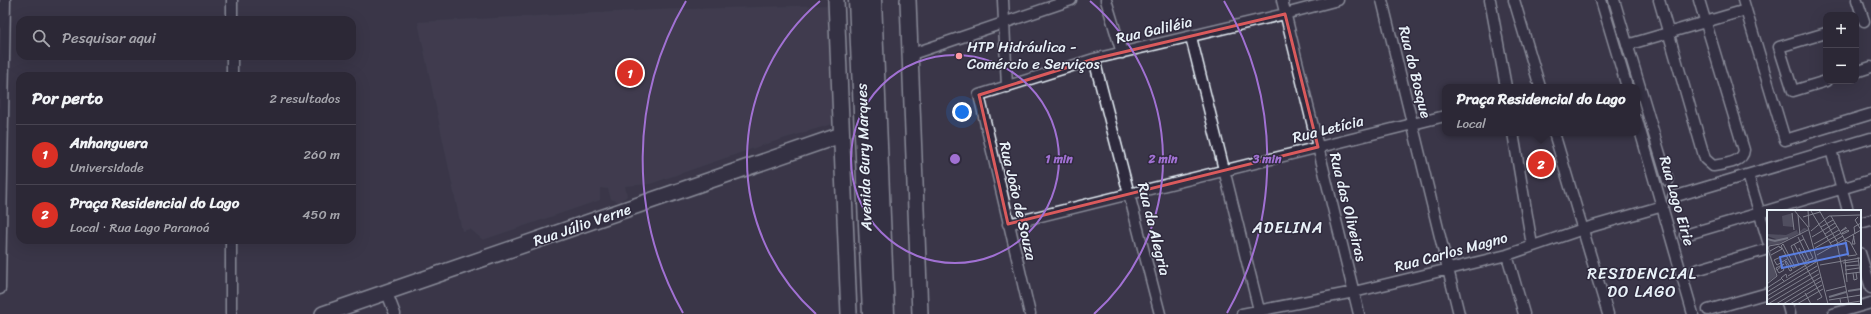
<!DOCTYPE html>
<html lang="pt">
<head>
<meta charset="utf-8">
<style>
  :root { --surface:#2c2836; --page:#383442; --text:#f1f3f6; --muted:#a6a6ad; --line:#484451; --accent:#d93025 }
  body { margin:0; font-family:Sriracha,sans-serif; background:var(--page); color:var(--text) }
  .controls { position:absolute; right:12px; top:12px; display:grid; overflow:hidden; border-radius:8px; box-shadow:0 4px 16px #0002 }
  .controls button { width:36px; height:36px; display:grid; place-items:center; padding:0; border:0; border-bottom:1px solid var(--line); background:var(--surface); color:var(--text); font:20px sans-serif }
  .you { position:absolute; left:962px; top:112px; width:14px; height:14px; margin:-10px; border:3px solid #fff; border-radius:50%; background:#1a73e8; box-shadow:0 0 0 6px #1a73e833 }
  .badge { display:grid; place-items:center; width:26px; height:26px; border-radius:50%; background:var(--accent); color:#fff; font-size:13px; font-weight:700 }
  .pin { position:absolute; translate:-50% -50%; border:2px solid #fff; box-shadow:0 1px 4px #0006 }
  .popup { position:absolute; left:1442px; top:84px; width:198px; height:52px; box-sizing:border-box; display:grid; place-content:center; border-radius:8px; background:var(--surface); filter:drop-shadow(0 1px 3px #0005); font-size:13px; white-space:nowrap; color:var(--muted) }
  .popup b { font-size:15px; color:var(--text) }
  .popup::after { content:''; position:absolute; left:50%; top:100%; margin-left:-8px; border:8px solid transparent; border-top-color:var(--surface) }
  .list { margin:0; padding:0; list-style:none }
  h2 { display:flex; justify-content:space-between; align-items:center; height:52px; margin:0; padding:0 16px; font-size:17px }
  h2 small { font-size:13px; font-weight:400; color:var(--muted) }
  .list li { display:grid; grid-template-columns:26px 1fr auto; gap:12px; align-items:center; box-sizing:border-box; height:60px; padding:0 16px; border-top:1px solid var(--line) }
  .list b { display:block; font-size:15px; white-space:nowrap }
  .list p { margin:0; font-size:13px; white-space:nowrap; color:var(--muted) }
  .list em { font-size:13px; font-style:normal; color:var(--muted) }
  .icon { flex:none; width:22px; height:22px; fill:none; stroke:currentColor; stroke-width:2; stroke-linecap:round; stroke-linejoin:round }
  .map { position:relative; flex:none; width:1871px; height:314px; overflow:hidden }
  .search { position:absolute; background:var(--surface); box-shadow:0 4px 16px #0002; left:16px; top:16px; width:340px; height:44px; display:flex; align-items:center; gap:10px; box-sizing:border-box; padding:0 14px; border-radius:12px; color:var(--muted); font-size:15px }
  .panel { position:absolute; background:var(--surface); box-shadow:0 4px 16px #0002; left:16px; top:72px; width:340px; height:172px; border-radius:12px }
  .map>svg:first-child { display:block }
  .built { fill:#464354 }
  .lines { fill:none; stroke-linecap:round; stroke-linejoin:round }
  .street-casing { stroke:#e8f1f8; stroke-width:13 }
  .secondary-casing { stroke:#e8f1f8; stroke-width:18 }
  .primary-casing { stroke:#e8f1f8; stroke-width:19 }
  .street { stroke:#2f2a3d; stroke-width:10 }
  .secondary { stroke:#2f2a3d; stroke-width:15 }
  .primary { stroke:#2f2a3d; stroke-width:16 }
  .marked { fill:none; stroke:#da5a5c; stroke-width:3; stroke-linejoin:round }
  .ring { fill:none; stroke:#a171d3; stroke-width:2 }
  .poi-dot { fill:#ff9aa2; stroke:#2f2a3d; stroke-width:1.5 }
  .labels { text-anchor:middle; stroke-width:3; stroke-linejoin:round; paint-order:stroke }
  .street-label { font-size:15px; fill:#e8f1f8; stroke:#2f2a3d }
  .poi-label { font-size:15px; fill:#e8f1f8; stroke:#2f2a3d; text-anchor:start }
  .neighbourhood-label { font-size:16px; letter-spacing:1px; fill:#e8f1f8; stroke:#2f2a3d }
  .inset-river { fill:none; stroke:#737482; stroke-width:2 }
  .inset-road { fill:none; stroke:#80818e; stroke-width:1 }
  .view { fill:#5a7fe2; fill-opacity:0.15; stroke:#5a7fe2; stroke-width:2 }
  .inset-edge { fill:none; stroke:#e8f1f8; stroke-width:2 }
  .centre { fill:#a171d3; stroke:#2f2a3d; stroke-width:2 }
  .ring-label { font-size:12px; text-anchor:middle; font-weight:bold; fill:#a171d3; stroke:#2f2a3d; stroke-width:3; stroke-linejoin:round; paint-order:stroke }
</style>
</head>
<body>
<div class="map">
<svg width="1871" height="314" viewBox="0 0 1871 314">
  <rect width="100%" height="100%" fill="#3a3648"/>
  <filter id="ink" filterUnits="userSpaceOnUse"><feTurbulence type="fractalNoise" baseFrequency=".025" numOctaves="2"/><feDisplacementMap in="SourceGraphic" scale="8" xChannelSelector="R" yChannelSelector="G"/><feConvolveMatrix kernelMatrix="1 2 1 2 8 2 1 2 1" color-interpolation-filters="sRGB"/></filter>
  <g filter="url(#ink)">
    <path class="built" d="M831,5l1,119 -69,21 -113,39 -25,2 2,10 -7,6 -9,-3 -3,-10 -8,-1v12l-117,40 -13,-11 -8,2 -44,-209 235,-12z"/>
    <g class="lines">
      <g class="street-casing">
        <path id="street" d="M1003,0l4,87
          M1106,0l16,53
          M1282,0l77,314
          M1382,0l77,314
          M1490,0l16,87
          M1514,0l26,87
          M1601,0l26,87
          M1614,0l54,181
          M1659,0l46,159 8,7c11,-2 30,-3 31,-16l-45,-150
          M1743,0l42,140 86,-26
          M1857,0l7,21
          M232,20v-20
          M1826,33l-47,14 14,44 33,-10
          M1191,37l69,277
          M1627,45l119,-35
          M909,55l162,-55
          M1094,59l66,255
          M1856,72l15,-5
          M232,76v-20
          M1637,120l56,194
          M1513,133l19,112
          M1554,133l54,181
          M1831,150l17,61
          M1748,175l20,66
          M1673,197l198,-59
          M1860,223l11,-3
          M1008,224l437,-108
          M1685,235l186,-55
          M1860,253l11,35
          M1507,255l17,59
          M1696,270l72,-21
          M0,289l5,-289
          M387,293l8,21
          M1787,303l3,11
          M1708,310l60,-17
          M231,314v-74
          M1030,314l-51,-219 115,-36 191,-45 53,-14
          M1242,314l112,-22 153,-37 76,-26 80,-23
          M1833,314l38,-11"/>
      </g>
      <g class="secondary-casing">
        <path id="secondary" d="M836,0l13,314
          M908,0l12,314
          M323,314l518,-179"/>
      </g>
      <g class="primary-casing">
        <path id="primary" d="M857,0l14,314
          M873,0l13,314"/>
      </g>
      <use href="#street" class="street"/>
      <use href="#secondary" class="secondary"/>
      <use href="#primary" class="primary"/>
    </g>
  </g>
  <path d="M0 0H1871V314H0ZM1285,14l33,133 -310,77 -29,-129 115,-36z" fill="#3a3648" fill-opacity=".55" fill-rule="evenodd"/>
  <path class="marked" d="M1285,14l33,133 -310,77 -29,-129 115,-36z"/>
  <g class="ring">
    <circle cx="955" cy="159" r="104"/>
    <path d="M816 314A208 208 0 0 1 820 1M1090 1A208 208 0 0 1 1094 314"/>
    <path d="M683 313A312 312 0 0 1 686 1M1224 1A312 312 0 0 1 1227 313"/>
  </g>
  <circle class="poi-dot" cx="959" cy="56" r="4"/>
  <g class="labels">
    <g class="street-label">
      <text transform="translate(1154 30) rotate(-13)" y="5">Rua Galiléia</text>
      <text transform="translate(1415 72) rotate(76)" y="5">Rua do Bosque</text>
      <text transform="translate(1328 129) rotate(-14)" y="5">Rua Letícia</text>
      <text transform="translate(864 157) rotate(-92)" y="5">Avenida Gury Marques</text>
      <text transform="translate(1018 201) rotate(77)" y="5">Rua João de Souza</text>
      <text transform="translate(1677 201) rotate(74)" y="5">Rua Lago Eirie</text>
      <text transform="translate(1348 207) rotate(76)" y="5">Rua das Oliveiras</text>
      <text transform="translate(582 225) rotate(-19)" y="5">Rua Júlio Verne</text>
      <text transform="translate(1154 229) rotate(76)" y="5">Rua da Alegria</text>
      <text transform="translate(1451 252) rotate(-15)" y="5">Rua Carlos Magno</text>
    </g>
    <g class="poi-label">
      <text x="967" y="52">HTP Hidráulica -<tspan x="967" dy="17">Comércio e Serviços</tspan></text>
    </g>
    <g class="neighbourhood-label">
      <text x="1288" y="233">ADELINA</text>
      <text x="1642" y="279">RESIDENCIAL<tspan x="1642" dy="18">DO LAGO</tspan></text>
    </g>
  </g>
  <g transform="translate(1767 210)">
    <rect width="94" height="94" fill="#3a3648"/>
    <path d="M26,3v14l-10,-1 -1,-10z" fill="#504e5f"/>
    <path d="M37,18l4,1 -30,15 -9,1 7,31 -9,7v-42l9,-2 -9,-3v-2l19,1 11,-5 1,3z" fill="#504e5f"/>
    <path class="inset-river" d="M0,29l8,2 13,-3M81,81l13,-2M62,87l17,-5"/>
    <path class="inset-road" d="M27,0l14,17 20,77M41,0l1,17M52,0l19,33M44,1l21,35M25,3l2,17M31,5l2,20M64,6l14,24 3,16 8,-1M36,7l17,-5M91,7l-3,3 6,10M54,17l12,-7M79,17l-5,4 6,-3M81,20l1,1 -6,3 -1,-1zM44,21l18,-15 31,-1M58,24l12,-8M86,24l2,10h-3l2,-8M88,24l-1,-7 7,-4M31,27l11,23M45,27l23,-14M78,30l5,2 7,13M63,33l13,-7M70,33l12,61M27,34l28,53 -5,3M47,34l25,-14M32,38l7,13M48,38l26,-15M3,41l9,-5 1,2M4,45l11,-6 -2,-2M18,45l-11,5 3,5 10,-6M50,45l44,-25M91,47l3,22M78,49l2,23M19,51l6,9 -2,1 -5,-9zM76,53l15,-2M32,55l-8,-19 13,-7M53,55l40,-7M78,56l14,-1M28,57l-12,-23 -2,2 12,22 20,-10 -11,-23M10,60l7,-6 -8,4 1,2 2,3 5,-3 -2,-3M78,60l14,-2M86,63l1,7 3,-1 -1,-6M78,64l16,-2M21,66l28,-17M17,71l-3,-3 5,-4 1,4M0,74l10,-8 -9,-26 1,-4 11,-2 28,-14M0,78l14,-9M59,81l20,-5M0,82l49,-30M38,83l6,11M0,86l50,-30M73,89l1,5 20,-3M0,90l51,-30M62,90l32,-5M1,94l51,-30M9,94l45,-27M16,94l38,-23M23,94l32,-19M30,94l26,-15"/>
    <path class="view" d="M79,33l2,11 -66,14 -2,-11z"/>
    <rect width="94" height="94" class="inset-edge"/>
  </g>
  <circle cx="955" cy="159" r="6" class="centre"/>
  <g class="ring-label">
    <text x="1059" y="163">1 min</text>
    <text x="1163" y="163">2 min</text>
    <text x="1267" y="163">3 min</text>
  </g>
</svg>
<div class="controls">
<button>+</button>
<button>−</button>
</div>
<div class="you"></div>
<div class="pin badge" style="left:630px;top:73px">1</div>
<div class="pin badge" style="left:1541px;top:164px">2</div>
<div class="popup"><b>Praça Residencial do Lago</b>Local</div>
<div class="search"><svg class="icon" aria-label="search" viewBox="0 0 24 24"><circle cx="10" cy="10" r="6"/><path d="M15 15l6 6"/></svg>Pesquisar aqui</div>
<section class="panel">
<h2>Por perto<small>2 resultados</small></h2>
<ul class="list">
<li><span class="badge">1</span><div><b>Anhanguera</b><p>Universidade</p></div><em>260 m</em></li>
<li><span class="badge">2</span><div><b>Praça Residencial do Lago</b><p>Local · Rua Lago Paranoá</p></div><em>450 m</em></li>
</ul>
</section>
</div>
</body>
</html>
